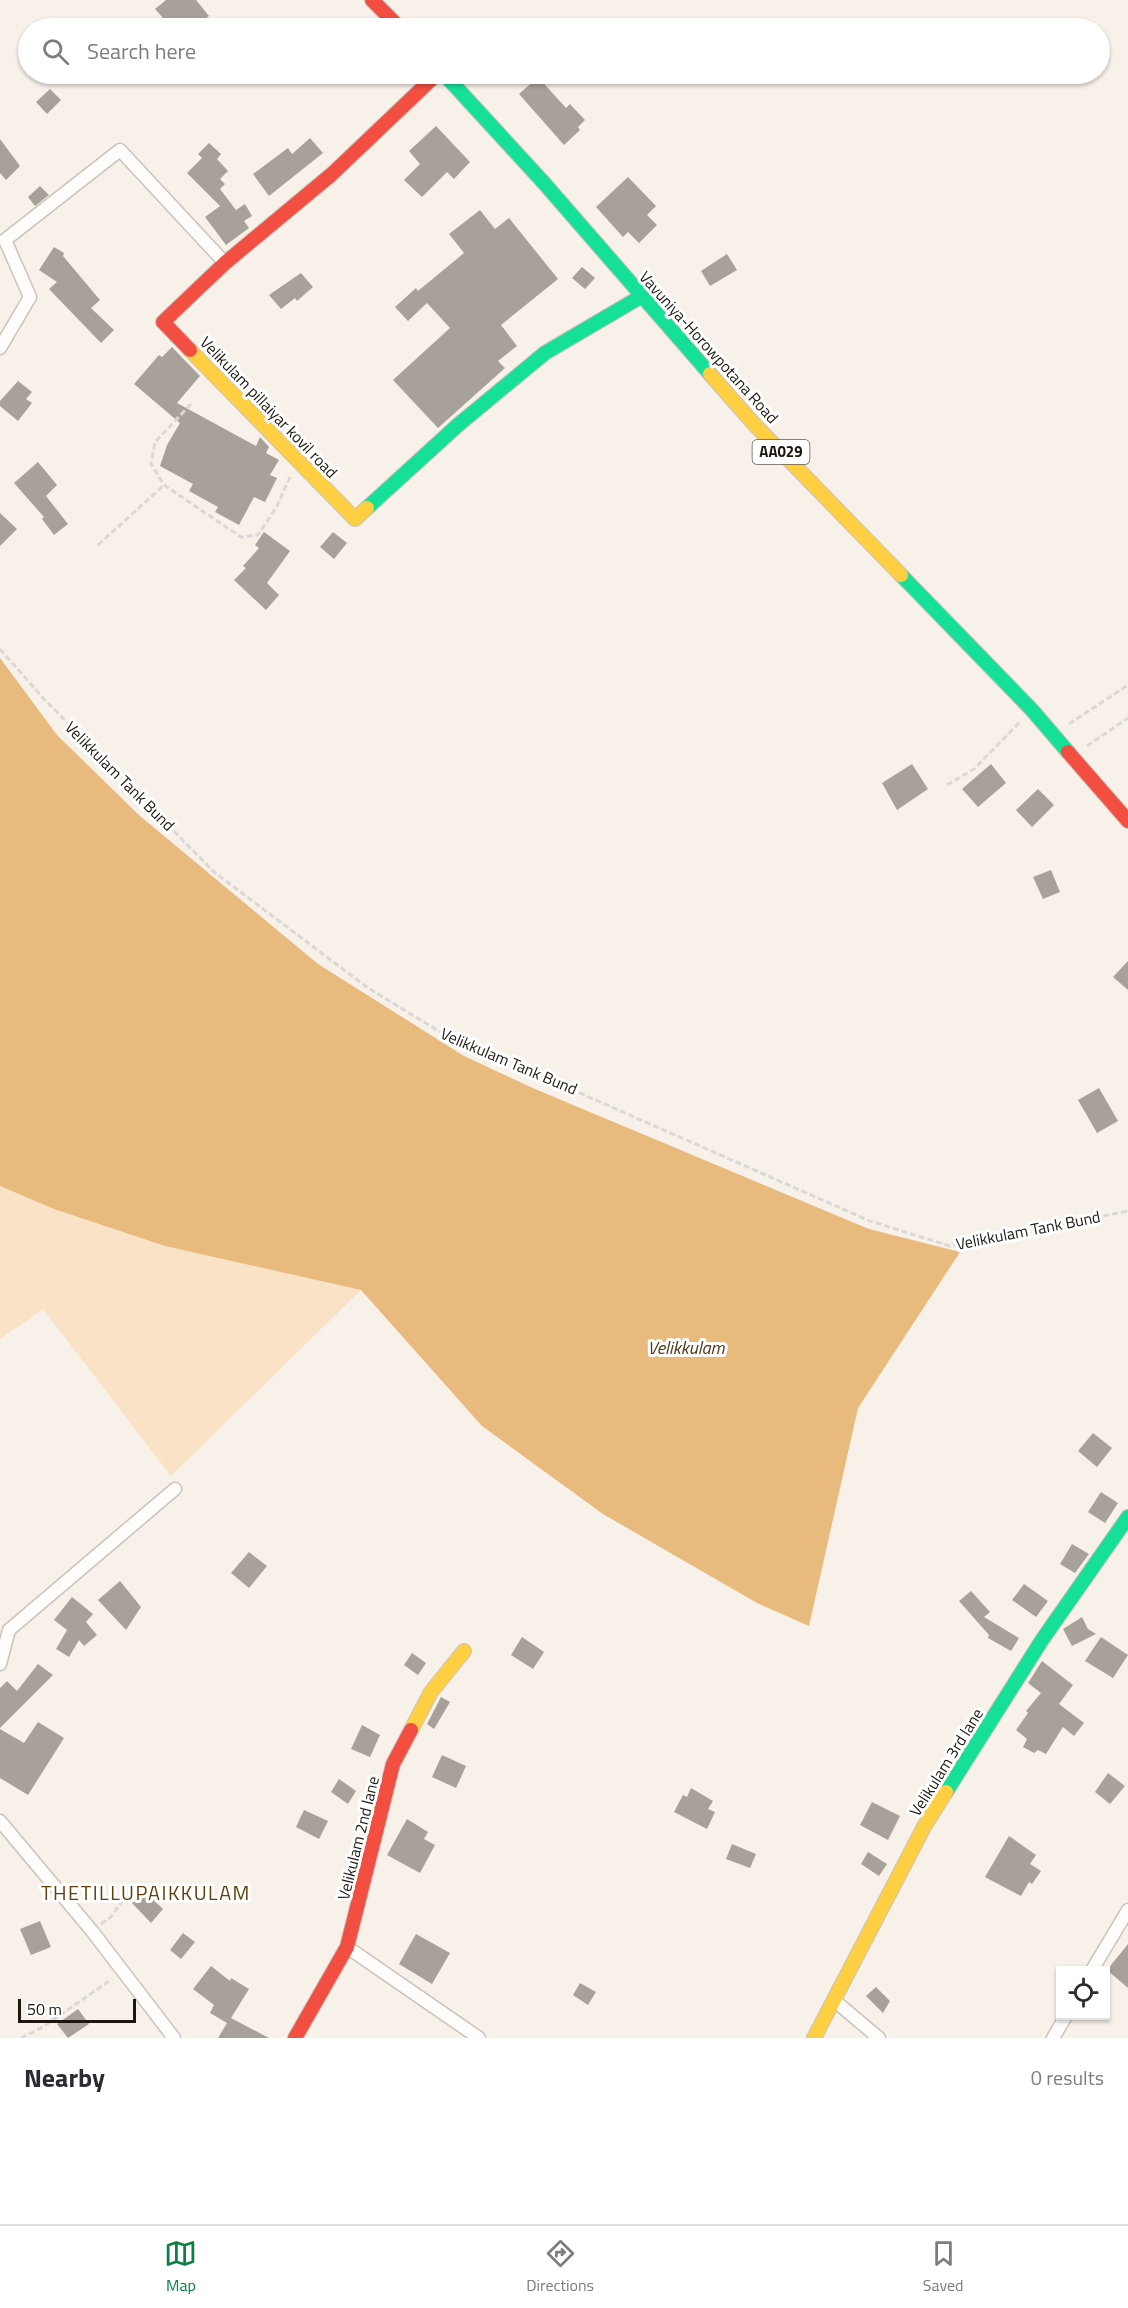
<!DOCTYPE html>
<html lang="en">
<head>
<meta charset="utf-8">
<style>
  :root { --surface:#fff; --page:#f2f2f3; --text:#2b2b33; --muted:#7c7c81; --line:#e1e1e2; --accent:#0b8043 }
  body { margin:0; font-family:"Titillium Web",sans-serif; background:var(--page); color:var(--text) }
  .controls { position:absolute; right:18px; bottom:18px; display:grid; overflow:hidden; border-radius:0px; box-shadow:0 2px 4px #0004 }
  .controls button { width:54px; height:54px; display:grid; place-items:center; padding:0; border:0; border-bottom:2px solid var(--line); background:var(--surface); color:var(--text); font:30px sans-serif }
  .scale { position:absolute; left:18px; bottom:15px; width:118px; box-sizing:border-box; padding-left:6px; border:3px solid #1e170f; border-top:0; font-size:16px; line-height:21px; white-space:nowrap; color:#1e170f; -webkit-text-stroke:4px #fff; paint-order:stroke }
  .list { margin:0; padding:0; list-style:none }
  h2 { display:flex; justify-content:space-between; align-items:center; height:78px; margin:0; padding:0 24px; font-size:26px }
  h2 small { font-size:20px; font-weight:400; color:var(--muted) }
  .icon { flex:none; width:33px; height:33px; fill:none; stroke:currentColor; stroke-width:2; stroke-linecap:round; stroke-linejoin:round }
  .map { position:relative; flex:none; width:1128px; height:2038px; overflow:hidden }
  .search { position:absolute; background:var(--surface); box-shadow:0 2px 4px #0004; left:18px; right:18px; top:18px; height:66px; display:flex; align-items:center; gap:15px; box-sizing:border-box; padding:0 21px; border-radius:33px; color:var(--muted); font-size:22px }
  .sheet { height:186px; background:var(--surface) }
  nav { display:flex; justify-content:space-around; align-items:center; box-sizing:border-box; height:84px; border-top:2px solid var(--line); background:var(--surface); font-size:16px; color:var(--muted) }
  nav a { display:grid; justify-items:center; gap:3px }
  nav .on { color:var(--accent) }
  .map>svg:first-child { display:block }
  .green { fill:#f9e2c6 }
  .water { fill:#e8ba7e }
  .building { fill:#a7a199 }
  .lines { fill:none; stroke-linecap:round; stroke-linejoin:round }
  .street-casing { stroke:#cac3bc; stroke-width:15 }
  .fast-casing { stroke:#cac3bc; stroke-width:16 }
  .slow-casing { stroke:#cac3bc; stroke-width:16 }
  .jam-casing { stroke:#cac3bc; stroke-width:16 }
  .path { stroke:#dad8d6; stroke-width:3; stroke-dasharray:6 3; stroke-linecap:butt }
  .street { stroke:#fefdfc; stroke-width:12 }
  .fast { stroke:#16e098; stroke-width:14 }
  .slow { stroke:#ffcf43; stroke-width:14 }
  .jam { stroke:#f24e42; stroke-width:14 }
  .labels { text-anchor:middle; stroke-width:6; stroke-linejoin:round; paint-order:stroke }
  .shield { fill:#fff; stroke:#625d57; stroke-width:1.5 }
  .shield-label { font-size:15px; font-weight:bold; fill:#1e170f }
  .street-label { font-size:16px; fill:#1e170f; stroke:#fff }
  .water-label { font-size:18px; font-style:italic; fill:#523815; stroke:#fff }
  .quarter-label { font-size:20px; letter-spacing:1.5px; fill:#63410c; stroke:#fff }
</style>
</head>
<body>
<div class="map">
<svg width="1128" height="2038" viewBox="0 0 1128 2038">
  <rect width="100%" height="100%" fill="#f8f1ea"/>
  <path class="green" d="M0,1186l54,23 111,37 196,44 -190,186 -128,-167 -43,30z"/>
  <path class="water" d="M0,658l57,77 83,81 178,148 146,92 71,33 334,140 91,23 -102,156 -49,218 -52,-23 -154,-89 -121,-88 -121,-136 -196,-44 -111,-37 -54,-23z"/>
  <path class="building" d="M166,0h30l13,16 -15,12h-22l-17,-19z
    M538,77l28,31 4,-4 15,16 -7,7 2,3 -16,15 -45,-51z
    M50,89l11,11 -14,14 -11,-12z
    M436,126l34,36 -16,17 -7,-7 -25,25 -18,-17 16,-16 -11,-13z
    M310,138l13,15 -54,43 -16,-22 35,-26 4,6z
    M0,139l20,27 -14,14 -6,-7z
    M209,143l12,11 -4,5 11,12 -8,8 5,5 -5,5 16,21 9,-6 7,12 -8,5 5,7 -23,17 -21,-28 15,-11 -33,-33 15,-15 -4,-4z
    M628,177l28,29 -9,9 10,10 -18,18 -11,-11 -5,5 -27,-30z
    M40,186l9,9 -14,11 -7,-9z
    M480,210l15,19 14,-11 49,61 -57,46 16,21 -19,15 7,7 -67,60 -45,-48 57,-52 -23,-25 -19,18 -13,-14 21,-19 2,3 46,-38 -15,-19z
    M54,247l10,6 -1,3 37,44 -9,8 23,22 -13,13 -52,-54 8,-7 -18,-12z
    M727,254l10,16 -27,16 -9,-15z
    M582,267l13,11 -10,11 -13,-11z
    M301,273l12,14 -16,14 -2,-3 -14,11 -12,-14z
    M172,347l28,29 -23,27 79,43 4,-9 9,10 -3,6 13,7 -9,15 7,3 -12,24 -11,-5 -15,28 -24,-13 3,-5 -29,-16 4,-7 -33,-18 7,-21 13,-22 -46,-39 25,-29 3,2z
    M18,381l14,11 -6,7 6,4 -14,18 -18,-15v-5z
    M38,462l19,23 -11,11 22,28 -14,11 -12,-16 2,-2 -30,-34z
    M0,513l17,16 -17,17z
    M264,532l26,19 -23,32 12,12 -13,15 -32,-30 12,-12 -3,-2 16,-18 -4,-3z
    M333,532l14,11 -13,16 -14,-12z
    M912,764l16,25 -31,21 -15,-27z
    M991,764l15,19 -28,24 -16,-18z
    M1038,789l16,16 -22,22 -16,-17z
    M1051,870l9,22 -17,7 -10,-22z
    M1128,961v29l-15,-13z
    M1099,1088l19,33 -21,12 -19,-33z
    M1093,1433l19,15 -15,19 -19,-16z
    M1101,1492l17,11 -13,20 -17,-11z
    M1072,1544l17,10 -14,19 -15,-9z
    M249,1552l18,14 -18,22 -18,-15z
    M120,1581l21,26 -15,23 -28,-30z
    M1024,1584l24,17 -12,16 -24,-17z
    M971,1591l19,21 -6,5 35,21 -8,13 -23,-13 1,-3 -30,-34z
    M72,1597l21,17 -7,8 11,13 -13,11 -5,-6 -10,17 -13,-8 11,-19 -13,-10z
    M1082,1617l6,12 8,5 -24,12 -9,-17z
    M522,1637l22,15 -11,17 -22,-14z
    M1101,1637l27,18 -15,23 -28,-17z
    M412,1653l14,10 -8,12 -14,-10z
    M1042,1661l31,24 -14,19 25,19 -10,13 -11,-9 -17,27 -8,-4 -4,3 -11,-6 4,-8 -11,-9 12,-17 -2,-2 15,-18 -13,-10z
    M38,1664l15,11 -53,53v-40l7,-7 10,10z
    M441,1697l9,5 -16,27 -7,-5z
    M38,1722l26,16 -36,57 -28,-17v-49l24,14z
    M362,1725l18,10 -10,22 -19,-8z
    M442,1755l24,11 -10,22 -24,-11z
    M1108,1773l17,13 -15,18 -15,-12z
    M339,1779l17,12 -8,13 -17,-12z
    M691,1788l22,13 -5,8 7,3 -8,17 -33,-17 9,-17 4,2z
    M872,1802l28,14 -12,24 -28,-15z
    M304,1810l24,11 -9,18 -23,-12z
    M407,1819l21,13 -4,7 11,6 -15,28 -33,-18z
    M1009,1836l27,19 -6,9 11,7 -9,13 -3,-2 -8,14 -36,-19z
    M732,1844l24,10 -6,14 -24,-9z
    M868,1852l19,12 -8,12 -18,-12z
    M146,1893l17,16 -12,14 -19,-20z
    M40,1921l11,26 -20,8 -11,-26z
    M183,1933l12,9 -14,17 -11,-9z
    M416,1934l34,19 -18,31 -33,-20z
    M1128,1944v44l-21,-18z
    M211,1966l19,15 1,-3 18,11 -18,29 38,20h-51l9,-15 -17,-10 4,-8 -21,-16z
    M580,1983l16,9 -8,13 -15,-10z
    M876,1987l14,14 -7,12 -17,-17z
    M78,2009l11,15 -21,14 -11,-14z"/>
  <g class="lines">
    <g class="street-casing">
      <path id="street" d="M0,348l30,-51 -25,-57 115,-90 105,113
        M0,1664l9,-34 166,-141
        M0,1821l92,110 82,107
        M347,1947l132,91
        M1092,1970l36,-60
        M835,2001l44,37
        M1053,2038l13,-22"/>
    </g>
    <g class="fast-casing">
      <path id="fast" d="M444,74l100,109 166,191
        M367,508l91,-83 87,-72 97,-57
        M901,575l131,135 36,42
        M946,1792l96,-152 86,-123"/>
    </g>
    <g class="slow-casing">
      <path id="slow" d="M190,350l165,169 12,-11
        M710,374l43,49 148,152
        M411,1730l20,-38 33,-41
        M814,2038l111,-213 21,-33"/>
    </g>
    <g class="jam-casing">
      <path id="jam" d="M372,0l28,28
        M190,350l-27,-28 62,-59 107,-89 105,-100
        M1068,752l60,69
        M295,2038l52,-91 46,-183 18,-34"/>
    </g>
    <path class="path" d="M191,404l-36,38 -4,22 13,21 77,52 17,-2 19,-29 13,-29
      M98,545l66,-60
      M0,649l43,49 171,174 154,116 69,42 433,191 80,25 178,-35
      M1069,724l59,-39
      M1087,746l41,-28
      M947,785l27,-16 46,-47
      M101,1924l10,-7 21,-30
      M21,2038l22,-11 69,-48"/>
    <use href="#street" class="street"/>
    <use href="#fast" class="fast"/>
    <use href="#slow" class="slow"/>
    <use href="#jam" class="jam"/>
  </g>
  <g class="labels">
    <rect class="shield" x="752.5" y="440" width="57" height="24" rx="4.5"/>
    <g class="shield-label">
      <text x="781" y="457">AA029</text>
    </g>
    <g class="street-label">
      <text transform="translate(709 347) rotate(48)" y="6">Vavuniya-Horowpotana Road</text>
      <text transform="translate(269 407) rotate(46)" y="6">Velikulam pillaiyar kovil road</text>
      <text transform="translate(120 776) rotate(45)" y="6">Velikkulam Tank Bund</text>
      <text transform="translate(509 1061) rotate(23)" y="6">Velikkulam Tank Bund</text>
      <text transform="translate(1028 1230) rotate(-11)" y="6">Velikkulam Tank Bund</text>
      <text transform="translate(946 1762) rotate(-58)" y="6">Velikulam 3rd lane</text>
      <text transform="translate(358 1838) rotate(-76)" y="6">Velikulam 2nd lane</text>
    </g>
    <g class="water-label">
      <text x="686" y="1354">Velikkulam</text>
    </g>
    <g class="quarter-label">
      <text x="146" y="1900">THETILLUPAIKKULAM</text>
    </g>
  </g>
</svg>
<div class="controls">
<button><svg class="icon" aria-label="locate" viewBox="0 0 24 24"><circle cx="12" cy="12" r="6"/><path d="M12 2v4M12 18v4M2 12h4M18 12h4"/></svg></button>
</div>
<div class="scale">50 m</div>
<div class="search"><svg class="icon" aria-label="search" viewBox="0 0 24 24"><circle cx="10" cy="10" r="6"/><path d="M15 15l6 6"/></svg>Search here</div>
</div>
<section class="sheet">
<h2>Nearby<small>0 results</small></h2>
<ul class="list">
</ul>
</section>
<nav>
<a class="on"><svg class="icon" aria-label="map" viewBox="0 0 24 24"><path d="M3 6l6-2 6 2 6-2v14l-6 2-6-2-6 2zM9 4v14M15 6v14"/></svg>Map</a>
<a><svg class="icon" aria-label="directions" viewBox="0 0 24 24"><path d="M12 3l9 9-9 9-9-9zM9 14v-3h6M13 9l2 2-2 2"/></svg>Directions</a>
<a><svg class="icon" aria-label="saved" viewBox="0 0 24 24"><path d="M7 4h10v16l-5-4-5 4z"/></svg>Saved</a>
</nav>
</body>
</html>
